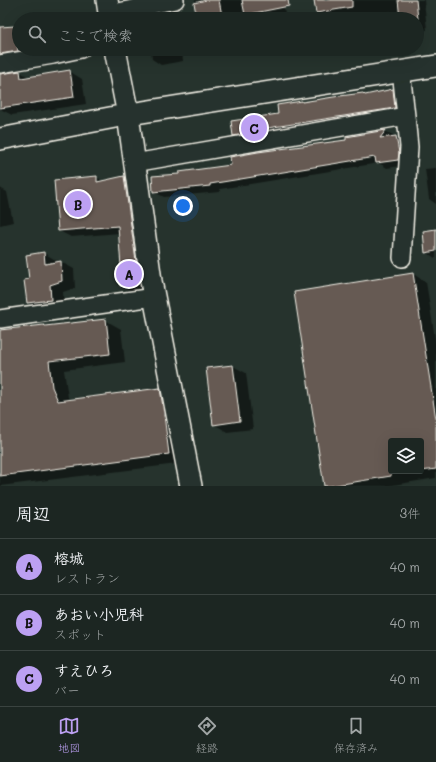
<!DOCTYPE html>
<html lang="ja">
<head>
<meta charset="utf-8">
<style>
  :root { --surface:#1c2622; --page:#29322f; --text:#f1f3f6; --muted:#a0a5a5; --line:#3a4340; --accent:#bca0f2 }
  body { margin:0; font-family:Mali,"Klee One",sans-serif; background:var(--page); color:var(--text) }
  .controls { position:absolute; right:12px; bottom:12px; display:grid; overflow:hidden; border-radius:4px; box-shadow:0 4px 16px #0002 }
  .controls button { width:36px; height:36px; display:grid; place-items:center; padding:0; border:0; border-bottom:1px solid var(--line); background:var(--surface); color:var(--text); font:20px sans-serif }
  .you { position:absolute; left:183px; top:206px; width:14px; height:14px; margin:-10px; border:3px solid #fff; border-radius:50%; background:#1a73e8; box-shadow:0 0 0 6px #1a73e833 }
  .badge { display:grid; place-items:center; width:26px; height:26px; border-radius:50%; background:var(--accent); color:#111; font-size:13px; font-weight:700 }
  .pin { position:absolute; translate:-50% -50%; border:2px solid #fff; box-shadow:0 1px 4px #0006 }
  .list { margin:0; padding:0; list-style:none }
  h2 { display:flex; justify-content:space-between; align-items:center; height:52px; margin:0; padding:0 16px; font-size:17px }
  h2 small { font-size:13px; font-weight:400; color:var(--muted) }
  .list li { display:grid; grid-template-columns:26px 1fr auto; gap:12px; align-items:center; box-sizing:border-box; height:56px; padding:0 16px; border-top:1px solid var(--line) }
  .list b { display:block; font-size:15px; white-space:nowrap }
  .list p { margin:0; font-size:13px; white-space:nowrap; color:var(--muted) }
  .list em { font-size:13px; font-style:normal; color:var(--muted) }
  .icon { flex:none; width:22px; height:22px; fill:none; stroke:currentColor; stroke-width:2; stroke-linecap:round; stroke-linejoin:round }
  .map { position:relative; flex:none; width:436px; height:486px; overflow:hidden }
  .search { position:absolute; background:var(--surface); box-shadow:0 4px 16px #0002; left:12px; right:12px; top:12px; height:44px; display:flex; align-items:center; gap:10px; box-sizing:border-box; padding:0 14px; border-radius:22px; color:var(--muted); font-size:15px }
  .sheet { height:220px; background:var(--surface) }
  nav { display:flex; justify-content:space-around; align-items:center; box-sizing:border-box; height:56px; border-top:1px solid var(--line); background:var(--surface); font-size:11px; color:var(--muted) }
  nav a { display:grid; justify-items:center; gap:2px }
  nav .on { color:var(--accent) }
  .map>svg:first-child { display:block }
  .shadow { fill:#0007; fill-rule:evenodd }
  .building { fill:#665a53; stroke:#f4f1e8 }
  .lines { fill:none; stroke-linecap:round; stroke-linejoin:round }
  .minor-casing { stroke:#f4f1e8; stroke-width:20 }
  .tertiary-casing { stroke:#f4f1e8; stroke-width:24 }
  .minor { stroke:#26332d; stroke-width:17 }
  .tertiary { stroke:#26332d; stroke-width:21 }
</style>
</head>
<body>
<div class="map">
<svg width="436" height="486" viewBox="0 0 436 486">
  <rect width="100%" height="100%" fill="#26332d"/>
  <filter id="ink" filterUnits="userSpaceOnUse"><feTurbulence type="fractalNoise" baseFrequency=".025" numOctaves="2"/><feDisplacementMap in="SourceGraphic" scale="8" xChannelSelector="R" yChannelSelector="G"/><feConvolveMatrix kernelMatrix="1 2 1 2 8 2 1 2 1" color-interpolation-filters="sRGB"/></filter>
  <g filter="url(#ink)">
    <path class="shadow" d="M195,0h88l2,14 -30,5h-57z
      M315,0h109l3,30 -10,1v-12h-16v-5l-5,1 -7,-4v1l-44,7h-16l-12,-7z
      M152,16l6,3h-20z
      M15,27l4,3v19h14l1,11 -27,11v3l13,-2 9,5 40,-6 13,8 4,25 -74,11 -12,-6v-81z
      M151,49h34l-3,1 1,11 -22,4 -9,-6z
      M222,49h25l1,1 -18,3z
      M393,90l9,5 2,17 -161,28 -9,-5 69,-32 62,-8z
      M385,131l10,5 -1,1h2l10,6 2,22 -21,3 -8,-5 -159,26v3l-56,5 -10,-5 26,-17 52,-9 115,-25v-4z
      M436,168v36l-7,-5 -4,-30z
      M97,177l7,5 20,-5 11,6 15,105 -18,3 -11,-6 1,-17 -2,-35 -49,4 -12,-6z
      M0,188l7,4 6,30 -13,3z
      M436,230v27l-1,1 -9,-6z
      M44,253l13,8v2l4,-1 13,7 1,19 -12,4 1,15 -23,3 -13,-7 2,-23z
      M413,274l13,8 10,62v134l-49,8h-62l-30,-193zM391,441h30v30h-30z
      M105,320l16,9 4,33 -61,8 4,27 1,4 91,-11 15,9 10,64 -185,23v-155l47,-4z
      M233,366l13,7 7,56 -26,3 -13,-8z"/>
    <path class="building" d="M206,0h13l3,16 -13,3h-12l-3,-16z
      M242,0h46l1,6 -44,9z
      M314,0h38v7l-36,6z
      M398,0h18l2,19h-18z
      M15,26l3,25 -18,3v-27z
      M70,70l4,27 -74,11v-34l20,-3 1,7z
      M393,89l2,19 -147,23 1,2 -16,3 -2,-15 47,-7 -1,-9 25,-4v1l38,-6 23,-3 2,2z
      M386,130l-6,8 16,-2 3,17 -1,7 -22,3 -1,-6 -165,27v2l-57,6 -1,-16 27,-2v-2l52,-7 -1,-8 28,-5 88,-12v-3z
      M97,176v6l27,-6 15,106 -19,4 -3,-18 4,-1 -3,-41 -60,5 -4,-51z
      M436,229v22l-11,2 -2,-22z
      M44,252l1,12 16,-3 1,20 -12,4 1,15 -24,3 -3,-23 5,-1 -3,-24z
      M413,273l23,146v50l-15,2v-30h-30v35l-61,10h-6l-30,-194z
      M106,319l4,35 -61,7 3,26 6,14 102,-13 3,19 6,47 -169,22v-146l44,-5 1,1z
      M233,365l7,56 -27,4 -7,-57z"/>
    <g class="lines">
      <g class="minor-casing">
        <path id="minor" d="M109,14l66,-14
          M0,64l53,-9 28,-6
          M134,163l272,-47 -5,-45
          M402,258l7,-111 -3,-31
          M0,319l154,-22"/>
      </g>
      <g class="tertiary-casing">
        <path id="tertiary" d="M107,0l3,19
          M115,49l13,66 23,166 40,205
          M0,139l136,-26 300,-47"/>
      </g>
      <use href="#minor" class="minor"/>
      <use href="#tertiary" class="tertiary"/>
    </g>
  </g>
</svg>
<div class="controls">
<button><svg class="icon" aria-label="layers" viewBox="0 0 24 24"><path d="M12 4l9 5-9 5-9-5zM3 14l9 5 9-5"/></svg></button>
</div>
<div class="you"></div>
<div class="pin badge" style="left:129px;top:274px">A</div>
<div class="pin badge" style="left:78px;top:204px">B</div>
<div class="pin badge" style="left:254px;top:128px">C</div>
<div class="search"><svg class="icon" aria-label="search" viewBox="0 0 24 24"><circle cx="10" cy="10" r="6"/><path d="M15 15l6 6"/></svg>ここで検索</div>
</div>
<section class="sheet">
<h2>周辺<small>3件</small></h2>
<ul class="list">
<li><span class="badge">A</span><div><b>榕城</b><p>レストラン</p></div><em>40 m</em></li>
<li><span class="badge">B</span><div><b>あおい小児科</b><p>スポット</p></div><em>40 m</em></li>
<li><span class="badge">C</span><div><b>すえひろ</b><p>バー</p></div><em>40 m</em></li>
</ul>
</section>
<nav>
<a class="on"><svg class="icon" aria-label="map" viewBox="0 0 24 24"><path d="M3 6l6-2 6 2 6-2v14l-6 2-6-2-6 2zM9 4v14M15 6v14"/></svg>地図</a>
<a><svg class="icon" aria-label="directions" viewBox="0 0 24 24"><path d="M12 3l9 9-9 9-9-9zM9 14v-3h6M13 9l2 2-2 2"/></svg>経路</a>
<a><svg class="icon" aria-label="saved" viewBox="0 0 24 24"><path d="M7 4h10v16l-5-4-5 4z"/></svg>保存済み</a>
</nav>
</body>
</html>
